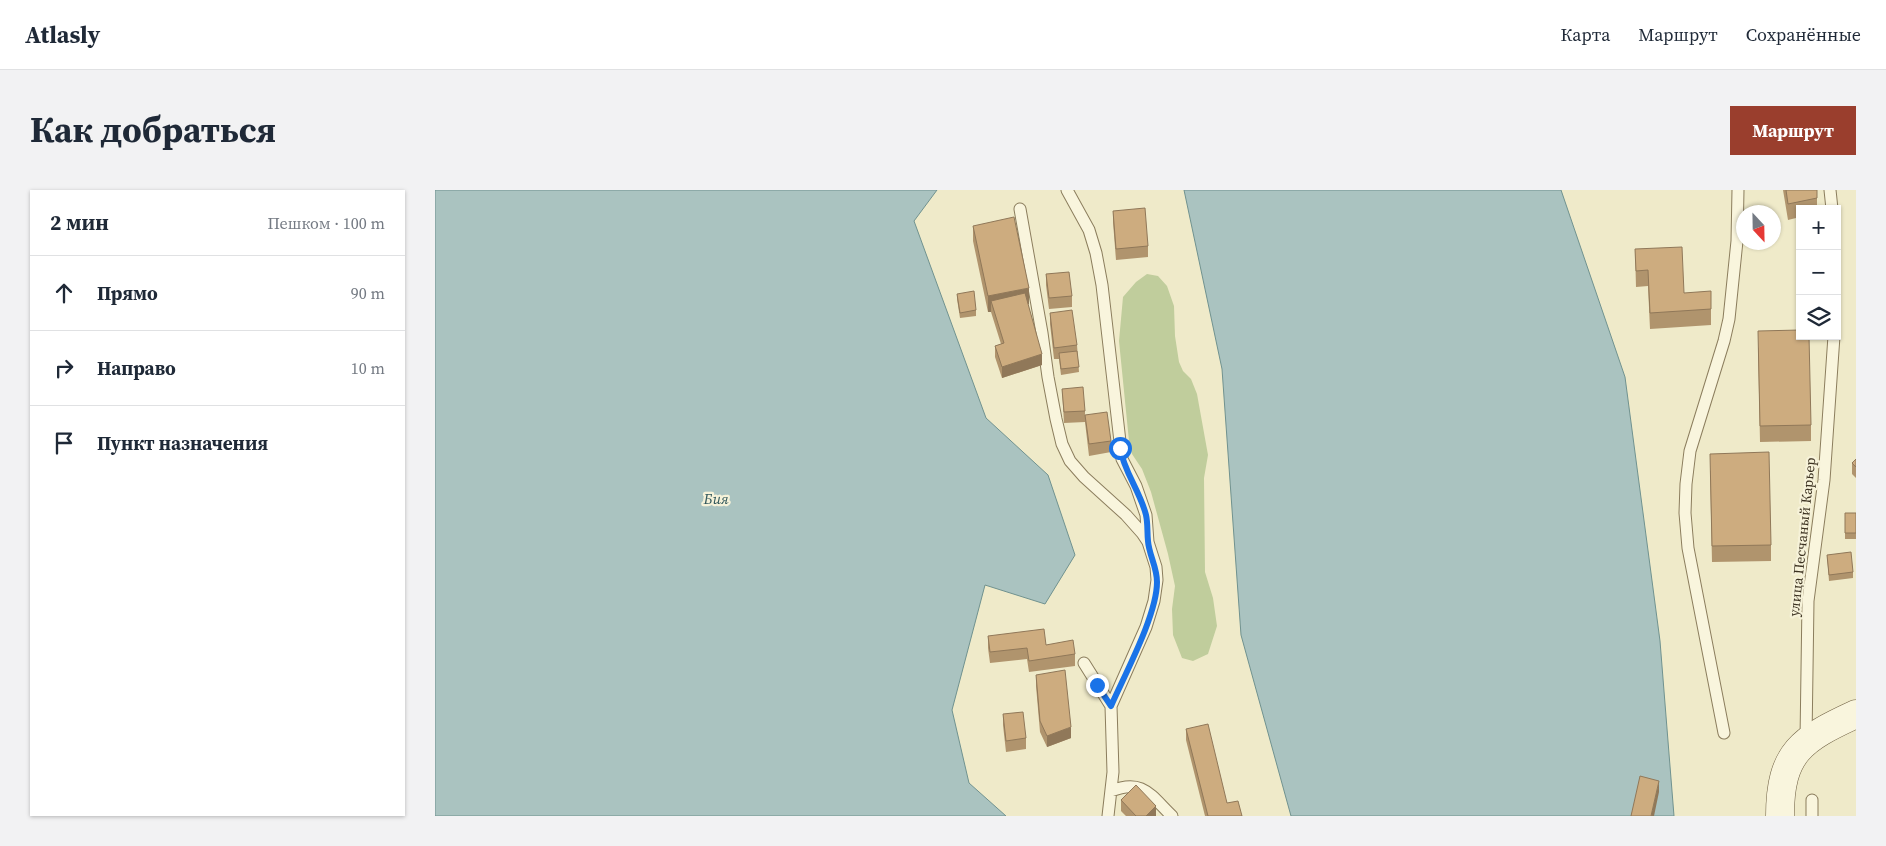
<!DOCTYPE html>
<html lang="ru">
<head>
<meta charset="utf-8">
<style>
  :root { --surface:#fff; --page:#f2f2f3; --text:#1f2937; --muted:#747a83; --line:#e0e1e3; --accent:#9a3e2d }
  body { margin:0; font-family:"Source Serif 4",serif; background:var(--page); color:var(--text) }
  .controls { position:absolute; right:15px; top:15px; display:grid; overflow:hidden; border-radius:0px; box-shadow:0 1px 4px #0004 }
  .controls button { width:45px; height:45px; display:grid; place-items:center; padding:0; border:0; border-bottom:1px solid var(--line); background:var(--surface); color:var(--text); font:25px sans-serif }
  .compass { position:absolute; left:1301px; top:15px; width:45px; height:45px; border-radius:50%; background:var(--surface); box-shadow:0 1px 4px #0004; rotate:158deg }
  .stop { position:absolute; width:15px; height:15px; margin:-11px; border:4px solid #1a73e8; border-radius:50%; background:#fff }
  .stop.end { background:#1a73e8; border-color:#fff; box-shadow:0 1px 5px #0008 }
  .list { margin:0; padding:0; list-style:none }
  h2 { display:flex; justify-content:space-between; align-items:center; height:65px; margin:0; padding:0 20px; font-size:21px }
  h2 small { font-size:16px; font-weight:400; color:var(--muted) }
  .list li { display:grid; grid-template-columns:32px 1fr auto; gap:15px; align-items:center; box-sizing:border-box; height:75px; padding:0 20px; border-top:1px solid var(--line) }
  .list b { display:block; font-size:19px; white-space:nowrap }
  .list em { font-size:16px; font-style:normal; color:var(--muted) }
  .icon { flex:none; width:28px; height:28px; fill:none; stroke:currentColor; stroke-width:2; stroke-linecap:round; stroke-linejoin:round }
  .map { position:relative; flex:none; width:1421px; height:626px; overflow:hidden; border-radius:0px }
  header { display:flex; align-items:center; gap:30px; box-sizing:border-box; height:70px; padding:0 25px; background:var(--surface); border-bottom:1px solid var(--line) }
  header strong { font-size:24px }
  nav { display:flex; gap:28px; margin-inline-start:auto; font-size:18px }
  .intro { display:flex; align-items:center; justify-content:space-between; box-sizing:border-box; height:120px; padding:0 30px }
  h1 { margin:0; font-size:35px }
  .button { padding:12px 22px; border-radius:0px; background:var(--accent); color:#fff; font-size:18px; font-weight:700 }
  main { display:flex; gap:30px; padding:0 30px }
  aside { flex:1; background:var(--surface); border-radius:0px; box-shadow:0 1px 4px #0004 }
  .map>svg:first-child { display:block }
  .green { fill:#c0cd9c }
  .water { fill:#aac3c0; stroke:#70928f }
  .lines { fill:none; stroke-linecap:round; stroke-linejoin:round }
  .lane-casing { stroke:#8b7d5d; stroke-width:13 }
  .secondary-casing { stroke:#6d5e40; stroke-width:29 }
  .lane { stroke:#f9f5dd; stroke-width:11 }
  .secondary { stroke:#f9f5dd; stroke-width:28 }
  .wall { fill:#b0946d }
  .shaded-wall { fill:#907859 }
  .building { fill:#cdac7f; stroke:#907859 }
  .route { stroke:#1a73e8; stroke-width:6 }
  .labels { text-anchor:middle; stroke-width:4.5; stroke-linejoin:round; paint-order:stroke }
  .street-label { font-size:14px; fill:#3c3221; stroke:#f6f2d9 }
  .water-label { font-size:15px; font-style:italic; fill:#30575b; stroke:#f6f2d9 }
</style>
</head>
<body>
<header>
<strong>Atlasly</strong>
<nav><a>Карта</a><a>Маршрут</a><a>Сохранённые</a></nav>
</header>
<div class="intro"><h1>Как добраться</h1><a class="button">Маршрут</a></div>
<main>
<aside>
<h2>2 мин<small>Пешком · 100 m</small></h2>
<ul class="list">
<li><svg class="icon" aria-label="ahead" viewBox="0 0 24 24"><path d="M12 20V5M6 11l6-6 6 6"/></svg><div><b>Прямо</b></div><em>90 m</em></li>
<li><svg class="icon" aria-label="right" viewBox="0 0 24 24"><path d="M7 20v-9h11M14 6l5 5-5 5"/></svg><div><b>Направо</b></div><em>10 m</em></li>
<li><svg class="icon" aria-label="arrive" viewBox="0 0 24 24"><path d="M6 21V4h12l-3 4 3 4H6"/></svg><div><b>Пункт назначения</b></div></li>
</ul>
</aside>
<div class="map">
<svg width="1421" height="626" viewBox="0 0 1421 626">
  <rect width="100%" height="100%" fill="#efeac9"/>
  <path class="green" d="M712,84l11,2 9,10 7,20 1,30 4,26 4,9 8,8 6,15 11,61 -4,23 1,94 8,26 4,28 -9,28 -15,7 -11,-3 -9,-23 -1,-26 3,-23 -7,-32 -17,-62 -9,-23 -10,-15 -3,-13 -10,-100 4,-44 13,-15z"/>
  <path class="water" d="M0,0h502l-23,31 72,197 62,57 27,80 -30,49 -60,-19 -33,125 17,73 37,33h-571z
    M749,0h377l64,187 35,264 14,175h-383l-50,-181 -19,-266z"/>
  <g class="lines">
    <g class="lane-casing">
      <path id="lane" d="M632,0l22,40 7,23 6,32 20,174 14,27 10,29 2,27
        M1395,0l2,19
        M585,19l22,124 6,44 8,42 6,25 8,17 14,16 42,38 16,18 6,9 8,25 1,13 -3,21 -8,26 -35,79 2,66 -5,44
        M649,473l27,43
        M1289,543l-36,-185 -3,-35 1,-29 4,-33 34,-110 5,-22 8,-78 1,-51
        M1371,549l2,-138 16,-121 10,-144
        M676,601c32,-13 40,5 61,25
        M1377,626v-16"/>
    </g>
    <g class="secondary-casing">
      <path id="secondary" d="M1345,626c0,-64 22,-77 76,-102"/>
    </g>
    <use href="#lane" class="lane"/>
    <use href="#secondary" class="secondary"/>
  </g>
  <path class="wall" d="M1348,0h34v19h-17v8l-12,3z
    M678,21l35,35v11l-32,3 -3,-38z
    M538,36l56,78h-1l14,61 -40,13 -7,-21v-11l6,-2 -10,-32h-3l-15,-71z
    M1200,59l49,44 27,16v16l-61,4 -2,-43 -12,1z
    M611,84l26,22v11l-23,2 -3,-24z
    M522,104l19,16v6l-16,2 -3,-19z
    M615,123l27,32 2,27 -18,3 -2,-16h-5l-4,-35z
    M1323,157l53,78v16l-51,1z
    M627,199l23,22v4l26,26v11l-22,4 -4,-34 -21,1z
    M1421,269v19l-4,-4v-11z
    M1275,280l61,75v16l-59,1z
    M1410,323h11v26h-11z
    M1392,365l26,17v6l-24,3z
    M553,446l58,9 29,9v12l-46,6 -2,-13 -37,4 -2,-15z
    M601,485l35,63 -24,9 -7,-15 -4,-46z
    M568,524l23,24v11l-20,3 -3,-27z
    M751,539l41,74 15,13h-37l-19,-76z
    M686,610l35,16h-30l-5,-5z"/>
  <path class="shaded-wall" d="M594,98v16l-35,7 -3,-10v11h-3v-16z
    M607,164v11l-40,13v-11z
    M636,537v11l-24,9v-11z
    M1224,591v11l-5,24h-3z
    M721,616v10h-10z"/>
  <path class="building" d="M1351,0h31v8l-29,6z
    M710,18l3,38 -32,3 -3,-38z
    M579,27l15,71 -41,8 -15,-70z
    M1247,57l2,46 27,-2v18l-61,4 -2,-43 -12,1 -1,-22z
    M634,82l3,24 -23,2 -3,-24z
    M539,101l2,19 -16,3 -3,-19z
    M590,103l17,61 -40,13 -7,-21 9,-3 -13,-42z
    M637,120l5,35 -23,3 -4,-35z
    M1365,140v6h9l2,89 -51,1 -2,-95z
    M642,161l2,16 -18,2 -2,-16z
    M648,197l2,24 -21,1 -2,-23z
    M672,222l4,29 -22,3 -4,-29z
    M1334,262l2,93 -59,1 -2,-92z
    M1421,269v8l-4,-4z
    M1410,323h11v20h-11z
    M1416,362l2,20 -24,3 -2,-20z
    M609,439l2,16 27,-5 2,14 -46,7 -2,-13 -37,4 -2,-16z
    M630,480l6,57 -24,9 -7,-15 -4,-46z
    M588,522l3,26 -20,3 -3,-27z
    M773,534l19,79 11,-2 4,15h-34l-22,-87z
    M1205,586l19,5 -8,35h-20z
    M701,595l20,21 -10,10h-10l-15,-16z"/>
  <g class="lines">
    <path class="route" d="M662,495l14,21c14,-32 46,-91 46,-124 0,-15 -8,-27 -9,-41 -1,-9 0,-17 -2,-26 -6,-24 -22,-43 -26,-67"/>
  </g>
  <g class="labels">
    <g class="street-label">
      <text transform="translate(1367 347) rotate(-84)" y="5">улица Песчаный Карьер</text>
    </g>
    <g class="water-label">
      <text x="281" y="314">Бия</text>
    </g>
  </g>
</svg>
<div class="controls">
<button>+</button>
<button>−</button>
<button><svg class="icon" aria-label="layers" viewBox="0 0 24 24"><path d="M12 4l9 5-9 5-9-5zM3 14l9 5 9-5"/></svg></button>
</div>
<svg class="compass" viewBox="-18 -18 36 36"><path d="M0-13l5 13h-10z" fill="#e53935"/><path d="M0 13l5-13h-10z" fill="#747a83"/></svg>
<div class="stop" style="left:685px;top:258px"></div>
<div class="stop end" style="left:662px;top:495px"></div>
</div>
</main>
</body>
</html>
